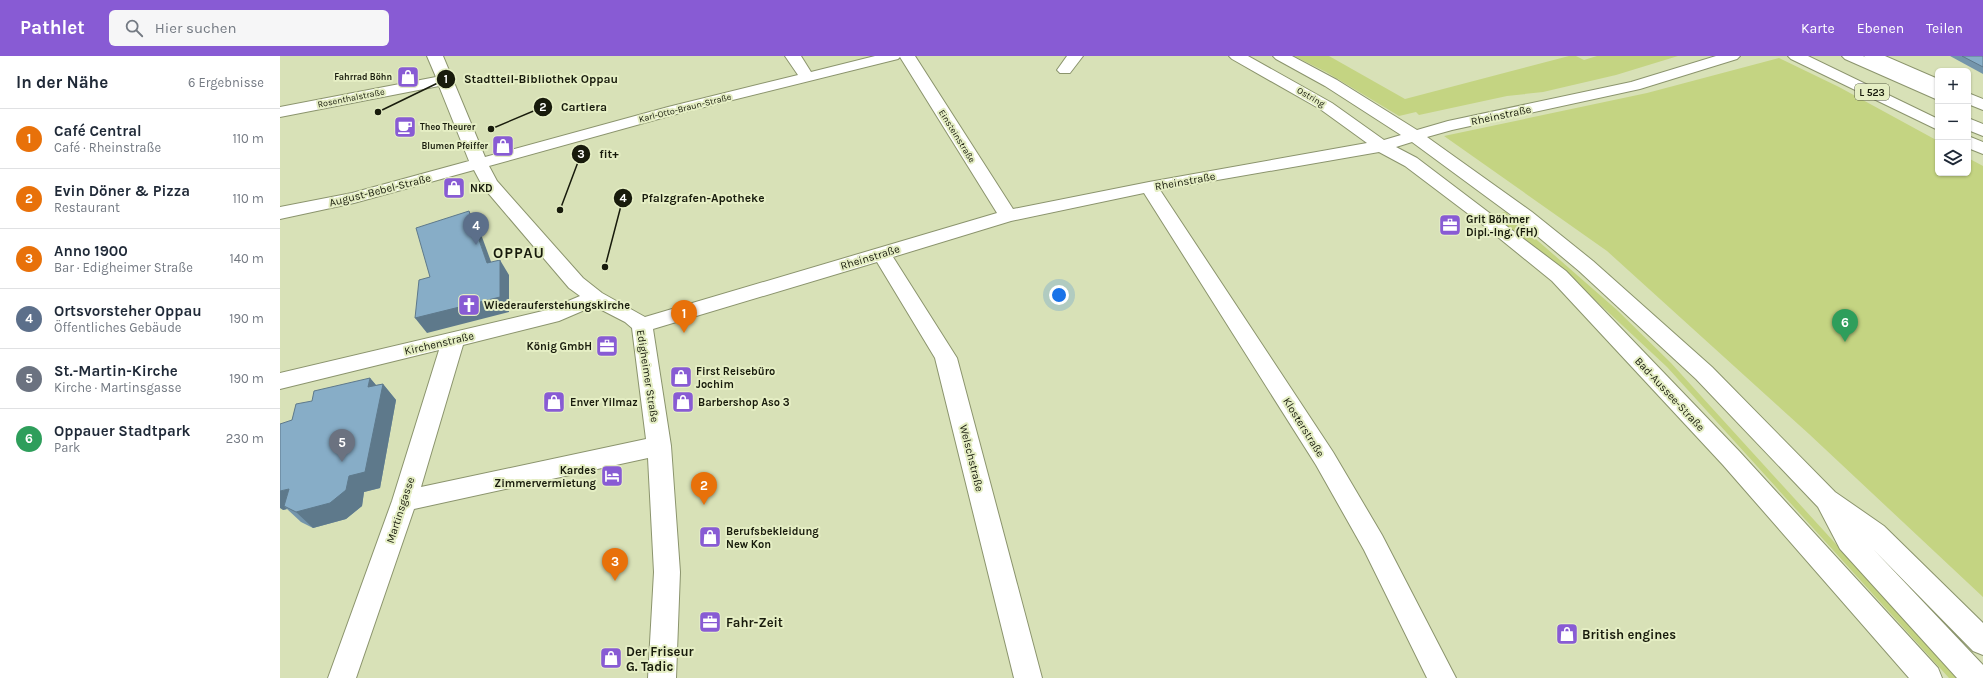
<!DOCTYPE html>
<html lang="de">
<head>
<meta charset="utf-8">
<style>
  :root { --surface:#fff; --page:#f6f6f7; --text:#1f2937; --muted:#747a83; --line:#e0e1e3; --accent:#885bd4 }
  body { margin:0; font-family:Karla,sans-serif; background:var(--page); color:var(--text) }
  .controls { position:absolute; right:12px; top:12px; display:grid; overflow:hidden; border-radius:6px; box-shadow:0 1px 3px #0004 }
  .controls button { width:36px; height:36px; display:grid; place-items:center; padding:0; border:0; border-bottom:1px solid var(--line); background:var(--surface); color:var(--text); font:20px sans-serif }
  .you { position:absolute; left:779px; top:239px; width:14px; height:14px; margin:-10px; border:3px solid #fff; border-radius:50%; background:#1a73e8; box-shadow:0 0 0 6px #1a73e833 }
  .badge { display:grid; place-items:center; width:26px; height:26px; border-radius:50%; background:var(--accent); color:#fff; font-size:13px; font-weight:700 }
  .pin { position:absolute; translate:-50% -33px; filter:drop-shadow(0 1px 2px #0008) }
  .pin::after { content:''; position:absolute; top:21px; width:14px; height:12px; background:inherit; clip-path:polygon(0 0,100% 0,50% 100%) }
  .list { margin:0; padding:0; list-style:none }
  h2 { display:flex; justify-content:space-between; align-items:center; height:52px; margin:0; padding:0 16px; font-size:17px }
  h2 small { font-size:13px; font-weight:400; color:var(--muted) }
  .list li { display:grid; grid-template-columns:26px 1fr auto; gap:12px; align-items:center; box-sizing:border-box; height:60px; padding:0 16px; border-top:1px solid var(--line) }
  .list b { display:block; font-size:15px; white-space:nowrap }
  .list p { margin:0; font-size:13px; white-space:nowrap; color:var(--muted) }
  .list em { font-size:13px; font-style:normal; color:var(--muted) }
  .icon { flex:none; width:22px; height:22px; fill:none; stroke:currentColor; stroke-width:2; stroke-linecap:round; stroke-linejoin:round }
  .map { position:relative; flex:none; width:1703px; height:622px; overflow:hidden }
  header { display:flex; align-items:center; gap:24px; box-sizing:border-box; height:56px; padding:0 20px; background:var(--accent); color:#fff }
  header strong { font-size:19px }
  nav { display:flex; gap:22px; margin-inline-start:auto; font-size:14px }
  .search { width:280px; height:36px; background:var(--page); display:flex; align-items:center; gap:10px; box-sizing:border-box; padding:0 14px; border-radius:6px; color:var(--muted); font-size:15px }
  main { display:flex }
  aside { flex:1; background:var(--surface) }
  .map>svg:first-child { display:block }
  .green { fill:#c4d482 }
  .lines { fill:none; stroke-linecap:round; stroke-linejoin:round }
  .minor-casing { stroke:#8b946d; stroke-width:2 }
  .highway-casing { stroke:#8b946d; stroke-width:2 }
  .minor { fill:#fff; fill-rule:evenodd }
  .highway { fill:#fff; fill-rule:evenodd }
  .wall { fill:#7495ab }
  .shaded-wall { fill:#5e798b }
  .building { fill:#87adc7; stroke:#5e798b }
  .labels { text-anchor:middle; stroke-width:4; stroke-linejoin:round; paint-order:stroke }
  .far-poi-label { font-size:9px; font-weight:bold; fill:#181b0c; stroke:#e5eec4; text-anchor:end }
  .far-street-label { font-size:9px; fill:#181b0c; stroke:#e5eec4 }
  .shield { fill:#e5eec4; stroke:#565a43; stroke-width:1 }
  .shield-label { font-size:10px; font-weight:bold; fill:#181b0c }
  .street-label { font-size:11px; fill:#181b0c; stroke:#e5eec4 }
  .poi-label { font-size:11px; font-weight:bold; fill:#181b0c; stroke:#e5eec4; text-anchor:start }
  .near-poi-label { font-size:13px; font-weight:bold; fill:#181b0c; stroke:#e5eec4; text-anchor:start }
  .district-label { font-size:15px; font-weight:bold; letter-spacing:1px; fill:#181b0c; stroke:#e5eec4 }
  .leader { fill:none; stroke:#181b0c; stroke-width:1.5 }
  .callout-dot { fill:#181b0c; stroke:#e5eec4; stroke-width:1.5 }
  .mark-label { font-size:12px; text-anchor:middle; font-weight:bold; fill:#fff }
  .callout-label { font-size:12px; text-anchor:middle; font-weight:bold; fill:#181b0c; stroke:#e5eec4; stroke-width:4; stroke-linejoin:round; paint-order:stroke }
</style>
</head>
<body>
<header>
<strong>Pathlet</strong>
<div class="search"><svg class="icon" aria-label="search" viewBox="0 0 24 24"><circle cx="10" cy="10" r="6"/><path d="M15 15l6 6"/></svg>Hier suchen</div>
<nav><a>Karte</a><a>Ebenen</a><a>Teilen</a></nav>
</header>
<main>
<aside>
<h2>In der Nähe<small>6 Ergebnisse</small></h2>
<ul class="list">
<li><span class="badge" style="background:#e8710a">1</span><div><b>Café Central</b><p>Café · Rheinstraße</p></div><em>110 m</em></li>
<li><span class="badge" style="background:#e8710a">2</span><div><b>Evin Döner &amp; Pizza</b><p>Restaurant</p></div><em>110 m</em></li>
<li><span class="badge" style="background:#e8710a">3</span><div><b>Anno 1900</b><p>Bar · Edigheimer Straße</p></div><em>140 m</em></li>
<li><span class="badge" style="background:#5c6f8a">4</span><div><b>Ortsvorsteher Oppau</b><p>Öffentliches Gebäude</p></div><em>190 m</em></li>
<li><span class="badge" style="background:#6b7280">5</span><div><b>St.-Martin-Kirche</b><p>Kirche · Martinsgasse</p></div><em>190 m</em></li>
<li><span class="badge" style="background:#2e9e5b">6</span><div><b>Oppauer Stadtpark</b><p>Park</p></div><em>230 m</em></li>
</ul>
</aside>
<div class="map">
<svg width="1703" height="622" viewBox="0 0 1703 622">
  <rect width="100%" height="100%" fill="#d8e1b7"/>
  <path class="green" d="M1014,0h35l76,43 164,-43h7l8,4 13,-4h81l-62,19 -73,17 -36,4 -88,19 -3,-3 -17,4 -73,-44z
    M1499,2l60,29 99,54v32h30v-15l15,8v431l-174,-163 -202,-183 -163,-115 203,-43z
    M1225,156l112,98 54,53 287,315h-9l-282,-311 -104,-97 -71,-54z"/>
  <g class="lines">
    <g class="minor-casing">
      <path id="minor" d="M147,0h16l42,101 183,-50 130,-32 -13,-19h16l10,16 64,-16h40l98,153 136,-27 218,-39 -47,-34 -88,-50 -3,-3h19l84,47 52,37 17,-5 -76,-49 -49,-27 -3,-3h19l45,24 80,50 31,-9 183,-39 85,-26h24l-3,3 -97,30 -188,41 -25,7 105,75 61,49 119,106 123,125 49,34 99,97v32l-10,-4 -100,-102 110,116v13h-26l-117,-129 -22,-42 -122,-128 -117,-108 -61,-51 -106,-78 -16,5 21,11 149,113 173,180 199,217 4,10h-33l-186,-213 -171,-184 -69,-56 -78,-59 -26,-14 -219,38 173,262 49,83 74,143h-29l-63,-128 -48,-85 -172,-272 -133,28 -118,36 64,101 85,320h-28l-79,-320 -58,-96 -224,67 18,117 9,126 -4,106h-28l6,-106 -6,-114 -234,51 -58,169h-28l64,-177 47,-151 -159,39v-16l267,-63 33,-14 -11,-8 -86,-101 -9,-17 -120,33 -74,16v-12l72,-14 117,-32 -30,-75 -159,31v-10l156,-30zM620,1l97,156 -352,104 -43,-24 -19,-15 -86,-97 -8,-15 191,-53 218,-54zM314,250l31,16 7,6 14,111 -225,48 42,-142 96,-24z
        M787,0h16l-13,17h-10l-3,-3z
        M1584,0h21l53,23v11l-71,-31z
        M1688,37l15,6v11l-15,-6z"/>
    </g>
    <g class="highway-casing">
      <path id="highway" d="M1508,0h20l130,63v11l-147,-71z
        M1562,0h21l75,33v11l-93,-41z
        M1688,62l15,6v12l-15,-6z
        M1688,80l15,6v12l-15,-6z"/>
    </g>
    <use href="#minor" class="minor"/>
    <use href="#highway" class="highway"/>
  </g>
  <path class="wall" d="M1670,0h33v18z
    M90,322l6,7 7,-1 13,16 -16,88 -16,4 -2,14 -16,13 -33,9 -12,-6 -14,-13 -4,1 9,-90 20,-19z"/>
  <path class="shaded-wall" d="M189,155l9,15 19,52 -10,-15z
    M220,204l9,15v37l-82,21 -12,-15z
    M90,322l11,13 2,-7 13,16 -16,88 -16,4 -2,14 -16,13 -33,9 -17,-16 72,-125z
    M9,433l-5,17 3,3 -4,1 -3,-2v-17z"/>
  <path class="building" d="M1682,0h21v11z
    M189,155l18,52 13,-3v37l-85,21 4,-38 11,-3 -14,-49z
    M90,322l-2,9 15,-3 -18,88 -16,4 -3,14 -16,13 -34,9 -12,-6 5,-17 -9,2v-67l12,-4 4,-16 16,-3 2,-10z"/>
  <defs>
    <g id="shop-square" transform="scale(1.15)"><rect x="-9" y="-9" width="18" height="18" rx="4" fill="#885bd4" stroke="#e5eec4"/><path d="M-5-2.5h2.3a2.7 3.5 0 0 1 5.4 0H5L5.5 6h-11ZM-1.5-2.5h3a1.5 2.3 0 0 0-3 0Z" fill="#fff"/></g>
    <g id="cafe-square" transform="scale(1.15)"><rect x="-9" y="-9" width="18" height="18" rx="4" fill="#885bd4" stroke="#e5eec4"/><path d="M-5.5-4.5H6V0H3Q3 3.5 0 3.5H-2.5Q-5.5 3.5-5.5 0ZM3-3.2v2h1.7v-2ZM-6 4.5H4V6H-6Z" fill="#fff"/></g>
    <g id="office-square" transform="scale(1.15)"><rect x="-9" y="-9" width="18" height="18" rx="4" fill="#885bd4" stroke="#e5eec4"/><path d="M-6-3h4V-5.5h4V-3h4V5H-6ZM-1-4.5V-3h2v-1.5ZM-6 0V1H6V0Z" fill="#fff"/></g>
    <g id="church-square" transform="scale(1.15)"><rect x="-9" y="-9" width="18" height="18" rx="4" fill="#885bd4" stroke="#e5eec4"/><path d="M-1.2-6h2.4v3.5h3.3v2.4h-3.3V6h-2.4V-.1h-3.3v-2.4h3.3Z" fill="#fff"/></g>
    <g id="hotel-square" transform="scale(1.15)"><rect x="-9" y="-9" width="18" height="18" rx="4" fill="#885bd4" stroke="#e5eec4"/><path d="M-6-4.5h1.5V1H6V5H4.5V3h-9V5H-6ZM-4 0a1.8 1.8 0 1 1 3.6 0ZM.5 0V-2.5h3Q6-2.5 6 0Z" fill="#fff"/></g>
  </defs>
  <g fill-rule="evenodd">
    <use href="#shop-square" x="128" y="21"/>
    <use href="#cafe-square" x="125" y="71"/>
    <use href="#shop-square" x="223" y="90"/>
    <use href="#shop-square" x="174" y="132"/>
    <use href="#office-square" x="1170" y="169"/>
    <use href="#church-square" x="189" y="249"/>
    <use href="#office-square" x="327" y="290"/>
    <use href="#shop-square" x="401" y="321"/>
    <use href="#shop-square" x="274" y="346"/>
    <use href="#shop-square" x="403" y="346"/>
    <use href="#hotel-square" x="332" y="420"/>
    <use href="#shop-square" x="430" y="481"/>
    <use href="#office-square" x="430" y="566"/>
    <use href="#shop-square" x="1287" y="578"/>
    <use href="#shop-square" x="331" y="602"/>
  </g>
  <g class="labels">
    <g class="far-poi-label">
      <text x="112" y="24">Fahrrad Böhn</text>
      <text x="140" y="74" text-anchor="start">Theo Theurer</text>
      <text x="208" y="93">Blumen Pfeiffer</text>
    </g>
    <g class="far-street-label">
      <text transform="translate(1031 41) rotate(30)" y="3">Ostring</text>
      <text transform="translate(71 42) rotate(-11)" y="3">Rosenthalstraße</text>
      <text transform="translate(405 52) rotate(-14)" y="3">Karl-Otto-Braun-Straße</text>
      <text transform="translate(677 80) rotate(58)" y="3">Einsteinstraße</text>
    </g>
    <rect class="shield" x="1575" y="28" width="34" height="16" rx="3"/>
    <g class="shield-label">
      <text x="1592" y="40">L 523</text>
    </g>
    <g class="street-label">
      <text transform="translate(1221 59) rotate(-12)" y="4">Rheinstraße</text>
      <text transform="translate(905 125) rotate(-10)" y="4">Rheinstraße</text>
      <text transform="translate(100 134) rotate(-14)" y="4">August-Bebel-Straße</text>
      <text transform="translate(590 201) rotate(-17)" y="4">Rheinstraße</text>
      <text transform="translate(159 287) rotate(-13)" y="4">Kirchenstraße</text>
      <text transform="translate(368 320) rotate(81)" y="4">Edigheimer Straße</text>
      <text transform="translate(1390 338) rotate(47)" y="4">Bad-Aussee-Straße</text>
      <text transform="translate(1024 371) rotate(58)" y="4">Klosterstraße</text>
      <text transform="translate(692 402) rotate(76)" y="4">Welschstraße</text>
      <text transform="translate(120 454) rotate(-72)" y="4">Martinsgasse</text>
    </g>
    <g class="poi-label">
      <text x="190" y="136">NKD</text>
      <text x="1186" y="167">Grit Böhmer<tspan x="1186" dy="13">Dipl.-Ing. (FH)</tspan></text>
      <text x="204" y="253">Wiederauferstehungskirche</text>
      <text x="312" y="294" text-anchor="end">König GmbH</text>
      <text x="416" y="319">First Reisebüro<tspan x="416" dy="13">Jochim</tspan></text>
      <text x="290" y="350">Enver Yilmaz</text>
      <text x="418" y="350">Barbershop Aso 3</text>
      <text x="316" y="418" text-anchor="end">Kardes<tspan x="316" dy="13">Zimmervermietung</tspan></text>
      <text x="446" y="479">Berufsbekleidung<tspan x="446" dy="13">New Kon</tspan></text>
    </g>
    <g class="near-poi-label">
      <text x="446" y="571">Fahr-Zeit</text>
      <text x="1302" y="583">British engines</text>
      <text x="346" y="600">Der Friseur<tspan x="346" dy="15">G. Tadic</tspan></text>
    </g>
    <g class="district-label">
      <text x="239" y="202">OPPAU</text>
    </g>
  </g>
  <path class="leader" d="M98 56L166 23M211 73L263 51M280 154L301 98M325 211L343 142"/>
  <g class="callout-dot">
    <circle cx="98" cy="56" r="4"/>
    <circle cx="211" cy="73" r="4"/>
    <circle cx="280" cy="154" r="4"/>
    <circle cx="325" cy="211" r="4"/>
    <circle cx="166" cy="23" r="10"/>
    <circle cx="263" cy="51" r="10"/>
    <circle cx="301" cy="98" r="10"/>
    <circle cx="343" cy="142" r="10"/>
  </g>
  <g class="mark-label">
    <text x="166" y="27">1</text>
    <text x="263" y="55">2</text>
    <text x="301" y="102">3</text>
    <text x="343" y="146">4</text>
  </g>
  <g class="callout-label">
    <text x="261" y="27">Stadtteil-Bibliothek Oppau</text>
    <text x="304" y="55">Cartiera</text>
    <text x="329" y="102">fit+</text>
    <text x="423" y="146">Pfalzgrafen-Apotheke</text>
  </g>
</svg>
<div class="controls">
<button>+</button>
<button>−</button>
<button><svg class="icon" aria-label="layers" viewBox="0 0 24 24"><path d="M12 4l9 5-9 5-9-5zM3 14l9 5 9-5"/></svg></button>
</div>
<div class="you"></div>
<div class="pin badge" style="left:404px;top:277px;background:#e8710a">1</div>
<div class="pin badge" style="left:424px;top:449px;background:#e8710a">2</div>
<div class="pin badge" style="left:335px;top:525px;background:#e8710a">3</div>
<div class="pin badge" style="left:196px;top:189px;background:#5c6f8a">4</div>
<div class="pin badge" style="left:62px;top:406px;background:#6b7280">5</div>
<div class="pin badge" style="left:1565px;top:286px;background:#2e9e5b">6</div>
</div>
</main>
</body>
</html>
